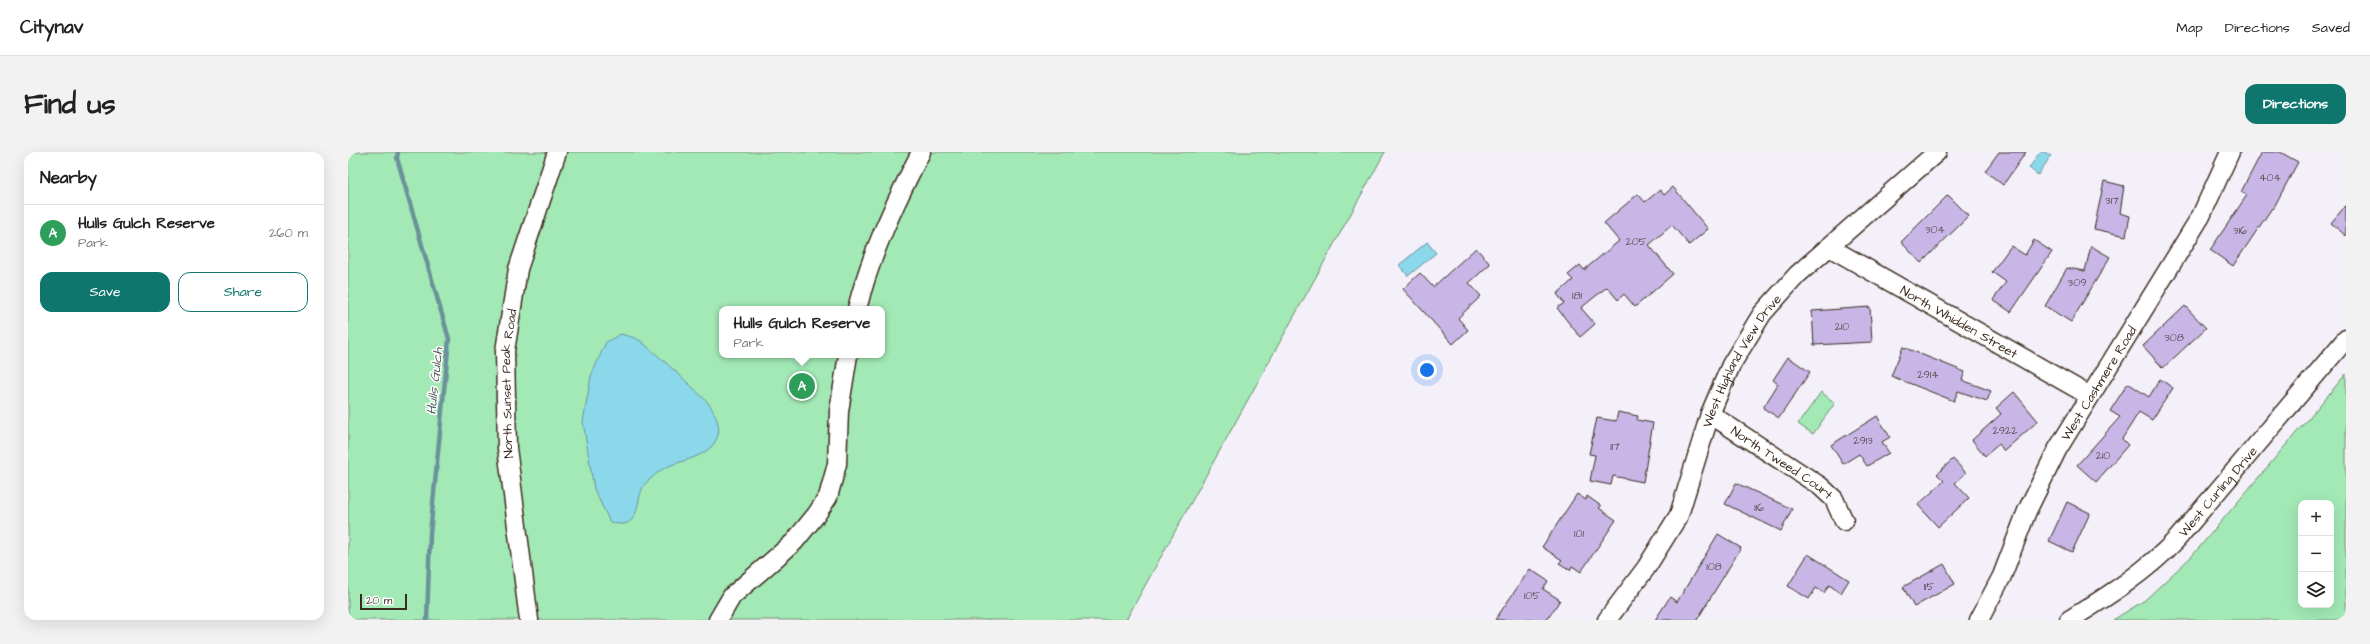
<!DOCTYPE html>
<html lang="en">
<head>
<meta charset="utf-8">
<style>
  :root { --surface:#fff; --page:#f2f2f2; --text:#222; --muted:#767676; --line:#e0e0e0; --accent:#0f766e }
  body { margin:0; font-family:"Architects Daughter",sans-serif; background:var(--page); color:var(--text) }
  .controls { position:absolute; right:12px; bottom:12px; display:grid; overflow:hidden; border-radius:8px; box-shadow:0 4px 16px #0002 }
  .controls button { width:36px; height:36px; display:grid; place-items:center; padding:0; border:0; border-bottom:1px solid var(--line); background:var(--surface); color:var(--text); font:20px sans-serif }
  .scale { position:absolute; left:12px; bottom:10px; width:47px; box-sizing:border-box; padding-left:4px; border:2px solid #3b2a1e; border-top:0; font-size:11px; line-height:14px; white-space:nowrap; color:#3b2a1e; -webkit-text-stroke:3px #fff; paint-order:stroke }
  .you { position:absolute; left:1079px; top:218px; width:14px; height:14px; margin:-10px; border:3px solid #fff; border-radius:50%; background:#1a73e8; box-shadow:0 0 0 6px #1a73e833 }
  .badge { display:grid; place-items:center; width:26px; height:26px; border-radius:50%; background:var(--accent); color:#fff; font-size:13px; font-weight:700 }
  .pin { position:absolute; translate:-50% -50%; border:2px solid #fff; box-shadow:0 1px 4px #0006 }
  .popup { position:absolute; left:371px; top:154px; width:166px; height:52px; box-sizing:border-box; display:grid; place-content:center; border-radius:8px; background:var(--surface); filter:drop-shadow(0 1px 3px #0005); font-size:13px; white-space:nowrap; color:var(--muted) }
  .popup b { font-size:15px; color:var(--text) }
  .popup::after { content:''; position:absolute; left:50%; top:100%; margin-left:-8px; border:8px solid transparent; border-top-color:var(--surface) }
  .list { margin:0; padding:0; list-style:none }
  h2 { display:flex; justify-content:space-between; align-items:center; height:52px; margin:0; padding:0 16px; font-size:17px }
  h2 small { font-size:13px; font-weight:400; color:var(--muted) }
  .list li { display:grid; grid-template-columns:26px 1fr auto; gap:12px; align-items:center; box-sizing:border-box; height:56px; padding:0 16px; border-top:1px solid var(--line) }
  .list b { display:block; font-size:15px; white-space:nowrap }
  .list p { margin:0; font-size:13px; white-space:nowrap; color:var(--muted) }
  .list em { font-size:13px; font-style:normal; color:var(--muted) }
  .actions { display:flex; gap:8px; padding:12px 16px }
  .actions a { flex:1; padding:9px 0; border:1px solid var(--accent); border-radius:12px; text-align:center; font-size:14px; color:var(--accent) }
  .actions .main { background:var(--accent); color:#fff }
  .icon { flex:none; width:22px; height:22px; fill:none; stroke:currentColor; stroke-width:2; stroke-linecap:round; stroke-linejoin:round }
  .map { position:relative; flex:none; width:1998px; height:468px; overflow:hidden; border-radius:12px }
  header { display:flex; align-items:center; gap:24px; box-sizing:border-box; height:56px; padding:0 20px; background:var(--surface); border-bottom:1px solid var(--line) }
  header strong { font-size:19px }
  nav { display:flex; gap:22px; margin-inline-start:auto; font-size:14px }
  .intro { display:flex; align-items:center; justify-content:space-between; box-sizing:border-box; height:96px; padding:0 24px }
  h1 { margin:0; font-size:28px }
  .button { padding:10px 18px; border-radius:12px; background:var(--accent); color:#fff; font-size:14px; font-weight:700 }
  main { display:flex; gap:24px; padding:0 24px }
  aside { flex:1; background:var(--surface); border-radius:12px; box-shadow:0 4px 16px #0002 }
  .map>svg:first-child { display:block }
  .green { fill:#a2e9b6; stroke:#6e8a6a; fill-rule:evenodd }
  .water { fill:#8bd8eb; stroke:#6b9299 }
  .lines { fill:none; stroke-linecap:round; stroke-linejoin:round }
  .stream { stroke:#6b9299; stroke-width:4.5 }
  .building { fill:#c7b6e6; stroke:#3b2a1e }
  .minor-casing { stroke:#3b2a1e; stroke-width:21 }
  .minor { stroke:#fff; stroke-width:18 }
  .labels { text-anchor:middle; stroke-width:3; stroke-linejoin:round; paint-order:stroke }
  .number-label { font-size:11px; fill:#5e4d50 }
  .street-label { font-size:13px; fill:#3b2a1e; stroke:#fff }
  .water-label { font-size:14px; font-style:italic; fill:#535e5c; stroke:#fff }
</style>
</head>
<body>
<header>
<strong>Citynav</strong>
<nav><a>Map</a><a>Directions</a><a>Saved</a></nav>
</header>
<div class="intro"><h1>Find us</h1><a class="button">Directions</a></div>
<main>
<aside>
<h2>Nearby<small></small></h2>
<ul class="list">
<li><span class="badge" style="background:#2e9e5b">A</span><div><b>Hulls Gulch Reserve</b><p>Park</p></div><em>260 m</em></li>
</ul>
<div class="actions"><a class="main">Save</a><a>Share</a></div>
</aside>
<div class="map">
<svg width="1998" height="468" viewBox="0 0 1998 468">
  <rect width="100%" height="100%" fill="#f4f0fa"/>
  <filter id="ink" filterUnits="userSpaceOnUse"><feTurbulence type="fractalNoise" baseFrequency=".025" numOctaves="2"/><feDisplacementMap in="SourceGraphic" scale="8" xChannelSelector="R" yChannelSelector="G"/><feConvolveMatrix kernelMatrix="1 2 1 2 8 2 1 2 1" color-interpolation-filters="sRGB"/></filter>
  <g filter="url(#ink)">
    <path class="green" d="M0,0h1037l-259,468h-778zM374,157h160v46h-160z
      M1998,222v246h-233l32,-20 47,-44zM1953,351h30v102h-30z
      M1473,240l14,11 -22,31 -15,-10z"/>
    <path class="water" d="M1692,0h5l6,4 -13,19 -9,-7z
      M1079,90l9,11 -28,23 -9,-11z
      M273,182c6,2 13,3 18,6 8,5 64,56 70,64 5,8 12,21 9,31 -8,27 -45,23 -62,39 -4,4 -11,9 -13,13 -8,16 -2,45 -33,35l-16,-33 -11,-67 8,-46 15,-34z"/>
    <g class="lines">
      <path class="stream" d="M50,0l-1,6 52,181 -19,195 -3,86"/>
    </g>
    <path class="building" d="M1651,0h27l-23,33 -18,-14z
      M1914,0h18l18,10 -25,47 -1,-1 -39,58 -23,-16 37,-55 -6,-3z
      M1756,29l20,5 -4,27 10,3 -4,20 -32,-7z
      M1325,35l35,42 -19,16 -17,-20 -23,20 24,29 -38,33 -11,-13 -6,6 -11,-13 -26,21 14,16 -15,13 -23,-29 7,-5 -7,-9 16,-14 -5,-5 12,-10 4,5 35,-29 -15,-18 34,-29 7,8 15,-12 4,5z
      M1600,43l21,21 -48,47 -20,-21z
      M1998,53v31l-15,-13z
      M1686,88l18,12 -41,60 -18,-12 13,-18 -14,-10 19,-26 14,9z
      M1743,94l19,11 -39,65 -26,-16 22,-38 18,3z
      M1128,96l14,16 -21,19 12,13 -23,22 10,12 -15,14 -50,-55 17,-16 13,14z
      M1837,154l21,22 -43,40 -20,-22z
      M1522,155l2,35 -58,3 -2,-34z
      M1555,195l62,25 -3,8 29,11 -4,10 -29,-10 -4,10 -63,-25z
      M1440,205l22,15 -31,46 -16,-10 15,-24 -5,-4z
      M1812,227l13,9 -21,32 -13,-8 -17,27 6,6 -32,37 -19,-17 43,-48 -10,-6 18,-28 21,14z
      M1666,240l24,29 -34,30 -5,-7 -14,12 -13,-16 29,-26 -5,-6z
      M1270,260l20,4 -1,4 16,3 -10,59 -30,-6 -2,9 -21,-4 5,-26 -6,-1 8,-36 19,3z
      M1529,264l13,21 -8,5 7,11 -22,13 -8,-12 -16,10 -12,-19z
      M1605,307l13,14 -11,10 14,15 -31,29 -20,-22 26,-24 -7,-7z
      M1388,331l56,26 -11,22 -56,-27z
      M1229,342l9,6 1,-4 14,10 -2,2 17,12 -35,52 -9,-6 -2,4 -11,-7 3,-3 -20,-13z
      M1719,350l23,11 -18,39 -23,-11z
      M1370,382l23,14 -44,72h-42l15,-23 7,5z
      M1460,402l41,26 -8,13 -12,-8 -5,8 -8,-5 -7,11 -21,-13z
      M1596,412l11,20 -41,23 -11,-20z
      M1182,417l18,12 -5,8 17,11 -13,20h-52z"/>
    <g class="lines">
      <g class="minor-casing">
        <g id="minor">
          <path id="s1" d="M1481,95l261,149"/>
          <path d="M509,157c14,-56 38,-106 64,-157"/>
          <path id="s2" d="M1362,262l110,72 14,13 10,22"/>
          <path id="s3" d="M181,468l-22,-172 -2,-97 13,-82 39,-117"/>
          <path d="M370,468l14,-24 62,-54 22,-27 12,-18 9,-33 2,-53 9,-56"/>
          <path id="s4" d="M1259,468l39,-52 33,-53 31,-101 21,-49 31,-51 35,-39 140,-123"/>
          <path id="s5" d="M1631,468l23,-44 25,-65 30,-61 144,-234 29,-64"/>
          <path id="s6" d="M1721,468c39,-24 77,-48 108,-81l169,-200"/>
        </g>
      </g>
      <use href="#minor" class="minor"/>
    </g>
  </g>
  <g class="labels">
    <g class="number-label">
      <text x="1922" y="29">404</text>
      <text x="1764" y="52">317</text>
      <text x="1587" y="81">304</text>
      <text x="1892" y="82">316</text>
      <text x="1288" y="93">205</text>
      <text x="1729" y="134">309</text>
      <text x="1229" y="147">181</text>
      <text x="1494" y="178">210</text>
      <text x="1826" y="189">308</text>
      <text x="1580" y="226">2914</text>
      <text x="1657" y="282">2922</text>
      <text x="1515" y="292">2913</text>
      <text x="1267" y="298">117</text>
      <text x="1755" y="307">210</text>
      <text x="1411" y="359">116</text>
      <text x="1231" y="385">101</text>
      <text x="1366" y="418">108</text>
      <text x="1581" y="438">115</text>
      <text x="1184" y="447">105</text>
    </g>
    <g class="street-label">
      <text dy="5" stroke="none"><textPath href="#s1" startOffset="150">North Whidden Street</textPath></text>
      <text dy="5" stroke="none"><textPath href="#s4" startOffset="295">West Highland View Drive</textPath></text>
      <text dy="5" stroke="none"><textPath href="#s3" startOffset="238">North Sunset Peak Road</textPath></text>
      <text dy="5" stroke="none"><textPath href="#s5" startOffset="266">West Cashmere Road</textPath></text>
      <text dy="5" stroke="none"><textPath href="#s2" startOffset="87">North Tweed Court</textPath></text>
      <text dy="5" stroke="none"><textPath href="#s6" startOffset="198">West Curling Drive</textPath></text>
    </g>
    <g class="water-label">
      <text transform="translate(86 229) rotate(-84)" y="5">Hulls Gulch</text>
    </g>
  </g>
</svg>
<div class="controls">
<button>+</button>
<button>−</button>
<button><svg class="icon" aria-label="layers" viewBox="0 0 24 24"><path d="M12 4l9 5-9 5-9-5zM3 14l9 5 9-5"/></svg></button>
</div>
<div class="scale">20 m</div>
<div class="you"></div>
<div class="pin badge" style="left:454px;top:234px;background:#2e9e5b">A</div>
<div class="popup"><b>Hulls Gulch Reserve</b>Park</div>
</div>
</main>
</body>
</html>
